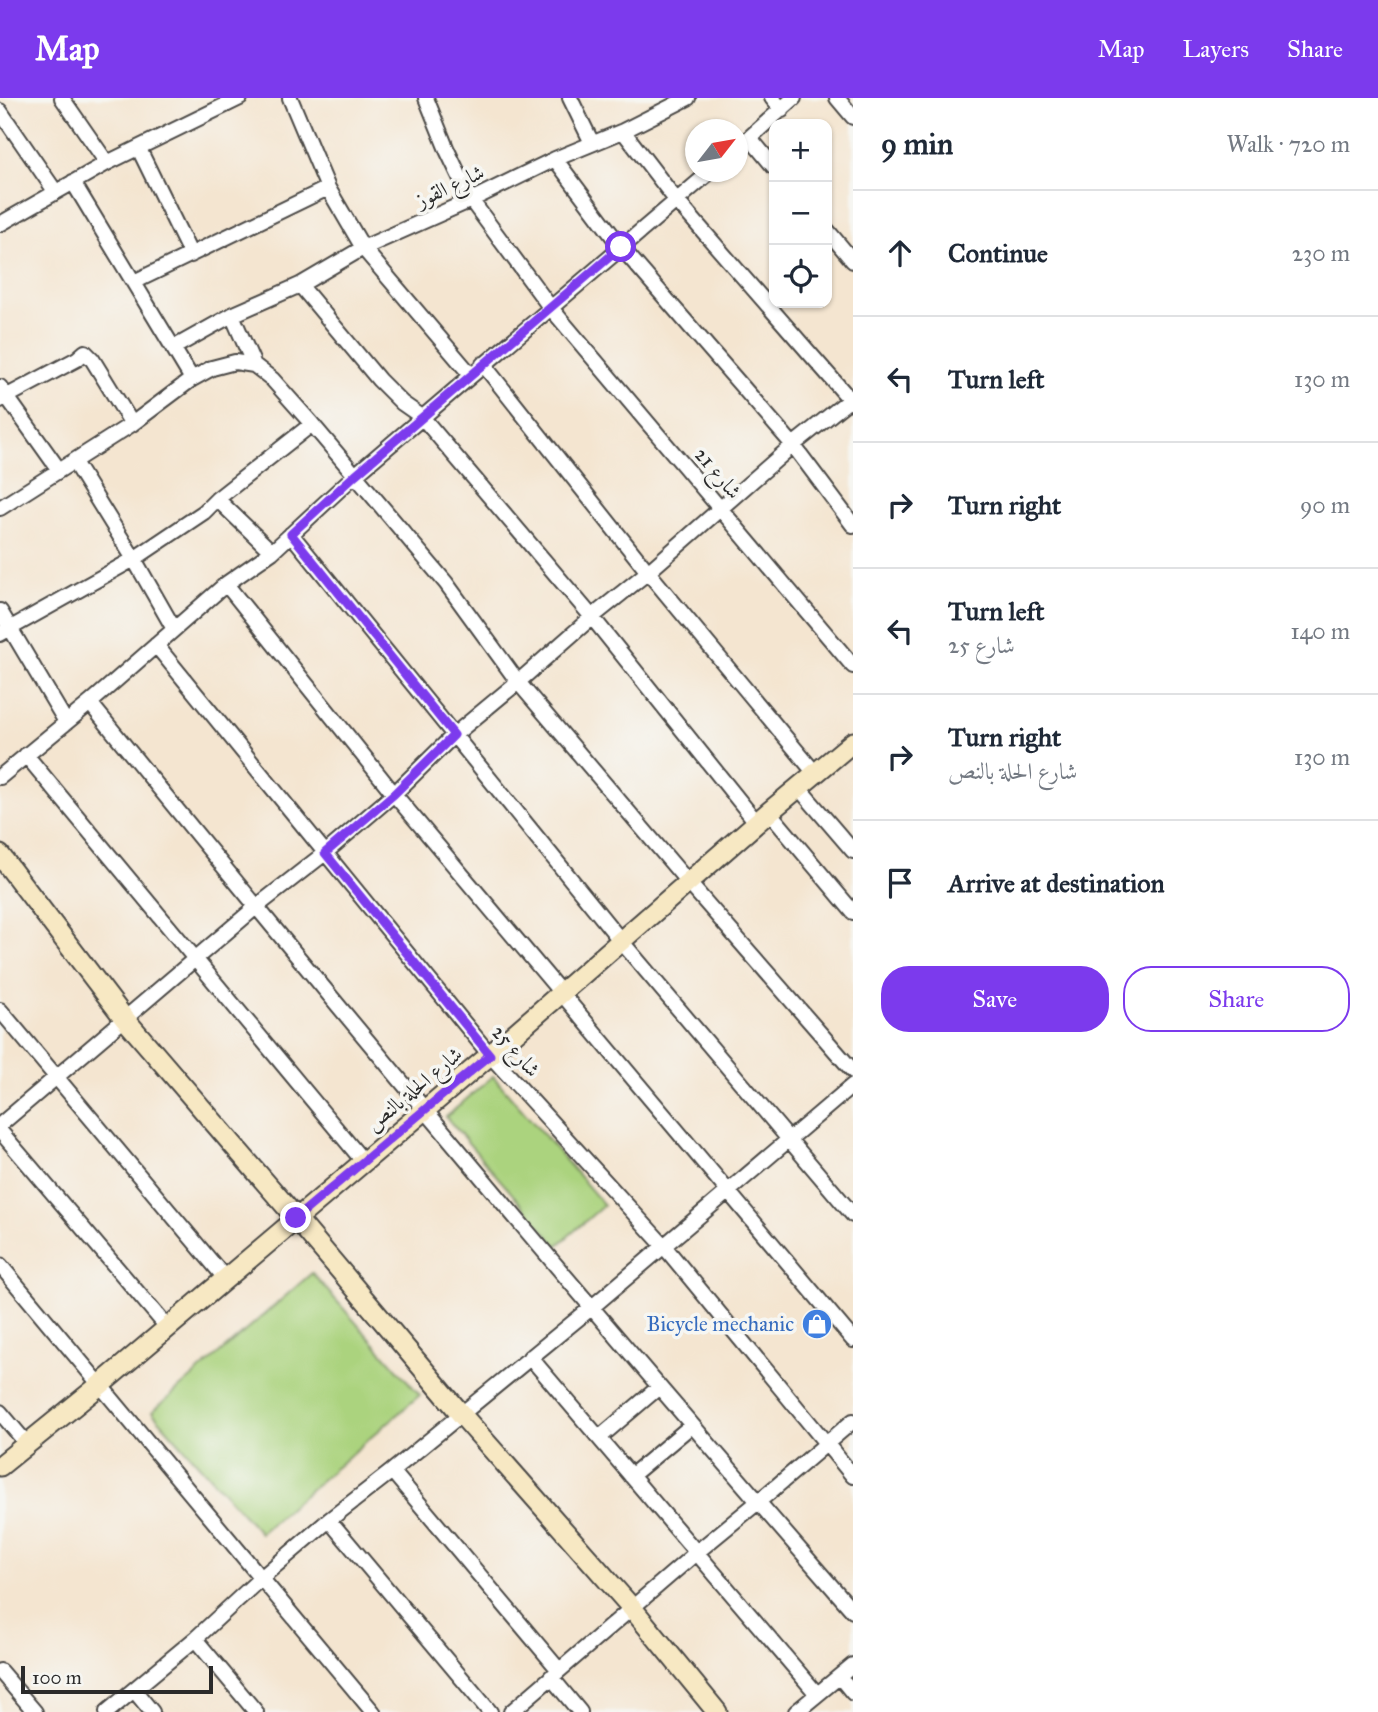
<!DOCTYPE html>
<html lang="en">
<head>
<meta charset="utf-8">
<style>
  :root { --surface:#fff; --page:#f2f2f3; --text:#1f2937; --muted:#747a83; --line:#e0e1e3; --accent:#7c3aed }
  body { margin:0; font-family:"IM FELL Great Primer",Amiri,serif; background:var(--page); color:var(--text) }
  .controls { position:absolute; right:21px; top:21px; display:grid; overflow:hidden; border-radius:14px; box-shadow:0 2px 5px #0004 }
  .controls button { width:63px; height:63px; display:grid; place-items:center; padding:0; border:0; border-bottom:2px solid var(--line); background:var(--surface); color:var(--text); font:35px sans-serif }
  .compass { position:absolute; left:685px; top:21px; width:63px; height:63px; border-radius:50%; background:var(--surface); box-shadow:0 2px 5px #0004; rotate:59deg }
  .scale { position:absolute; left:21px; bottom:18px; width:192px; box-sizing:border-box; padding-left:7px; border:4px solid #2b2b2b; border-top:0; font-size:19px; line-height:24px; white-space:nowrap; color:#2b2b2b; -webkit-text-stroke:5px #f6f6f2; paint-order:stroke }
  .stop { position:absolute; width:21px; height:21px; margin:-16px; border:5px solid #7c3aed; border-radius:50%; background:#fff }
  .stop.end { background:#7c3aed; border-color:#fff; box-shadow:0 2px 7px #0008 }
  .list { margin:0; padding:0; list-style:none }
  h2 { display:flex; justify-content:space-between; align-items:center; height:91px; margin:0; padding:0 28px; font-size:30px }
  h2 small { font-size:23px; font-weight:400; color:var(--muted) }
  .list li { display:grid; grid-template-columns:46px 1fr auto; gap:21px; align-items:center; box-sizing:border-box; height:126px; padding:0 28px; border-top:2px solid var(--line) }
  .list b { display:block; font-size:26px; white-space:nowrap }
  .list p { margin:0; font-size:23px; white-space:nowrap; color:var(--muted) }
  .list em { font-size:23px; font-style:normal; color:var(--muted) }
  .actions { display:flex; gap:14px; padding:21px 28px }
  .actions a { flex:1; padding:16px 0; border:2px solid var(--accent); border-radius:28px; text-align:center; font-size:24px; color:var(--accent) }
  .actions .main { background:var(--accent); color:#fff }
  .icon { flex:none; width:38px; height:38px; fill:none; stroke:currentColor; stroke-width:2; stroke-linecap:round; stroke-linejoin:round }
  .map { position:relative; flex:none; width:853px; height:1614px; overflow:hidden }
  header { display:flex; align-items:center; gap:42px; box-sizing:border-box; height:98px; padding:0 35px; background:var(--accent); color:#fff }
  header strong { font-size:33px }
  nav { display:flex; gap:38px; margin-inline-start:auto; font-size:24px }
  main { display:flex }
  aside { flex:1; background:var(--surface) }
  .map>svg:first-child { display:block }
  .green { fill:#abd37e; stroke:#6b7f54; stroke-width:2 }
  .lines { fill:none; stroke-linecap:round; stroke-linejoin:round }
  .street-casing { stroke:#494744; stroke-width:18 }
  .secondary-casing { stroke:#494744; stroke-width:23 }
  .street { stroke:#fff; stroke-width:14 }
  .secondary { stroke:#f7e8c3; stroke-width:19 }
  .route { stroke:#7c3aed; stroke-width:9 }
  .labels { text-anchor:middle; stroke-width:7; stroke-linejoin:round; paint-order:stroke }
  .street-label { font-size:21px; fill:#2b2b2b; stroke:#f6f6f2 }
  .shop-label { font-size:21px; fill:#366cbe; stroke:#f6f6f2; text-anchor:end }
</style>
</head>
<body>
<header>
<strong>Map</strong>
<nav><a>Map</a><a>Layers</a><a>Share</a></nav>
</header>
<main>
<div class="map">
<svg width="853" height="1614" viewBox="0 0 853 1614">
  <rect width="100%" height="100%" fill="#f6f6f2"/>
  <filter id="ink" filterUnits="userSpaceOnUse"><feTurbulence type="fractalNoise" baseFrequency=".0143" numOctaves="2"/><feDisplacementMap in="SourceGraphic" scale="14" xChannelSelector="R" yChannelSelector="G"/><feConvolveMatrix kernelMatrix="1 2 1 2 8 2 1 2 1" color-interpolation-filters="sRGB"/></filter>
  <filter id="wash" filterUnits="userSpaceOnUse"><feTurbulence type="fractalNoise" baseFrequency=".00686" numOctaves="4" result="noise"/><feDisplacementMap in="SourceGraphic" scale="28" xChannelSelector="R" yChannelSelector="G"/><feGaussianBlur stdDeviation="1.57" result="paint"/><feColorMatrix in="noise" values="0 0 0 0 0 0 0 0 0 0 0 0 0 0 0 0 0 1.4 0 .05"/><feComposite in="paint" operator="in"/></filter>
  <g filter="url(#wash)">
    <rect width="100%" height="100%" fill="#f4e5d0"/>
    <path class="green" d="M493,978l111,129 -47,41 -111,-129z
      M312,1175l108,122 -160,138 -108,-121z"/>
  </g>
  <g filter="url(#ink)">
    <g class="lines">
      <g class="street-casing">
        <path id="street" d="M62,0l45,65
          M290,0l38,90 35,60 108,127
          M426,0l21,52 24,50 79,107 303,359
          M570,0l22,45
          M772,0l10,12
          M837,0l16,19
          M0,13l55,80
          M623,33l53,69 177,203
          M750,40l24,29
          M738,50l56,-50
          M139,51l52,106
          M555,61l66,88 172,198 60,80
          M73,84l119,197
          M0,126l107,-61 133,-65
          M827,132l26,31
          M134,184l194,-94
          M300,187l79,95 23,23 20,14 170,200 165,206
          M232,217l22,50
          M173,250l59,-33 68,-30 63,-37 108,-48 84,-41 68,-28 65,-33
          M483,266l165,208 167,201
          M0,289l59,83
          M0,302l77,-41 8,-7 7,7 40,65
          M74,364l60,97 40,70
          M217,401l55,53
          M0,410l132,-84 60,-45 20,-11 23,-6 19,3 18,14 40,45 134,159 72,99 170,200 165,189
          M291,436l330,407 232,274
          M226,486l168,210 459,546
          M0,513l66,111
          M0,536l134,-75 70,-47 13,-13 95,-75
          M156,547l334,410 173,190 190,231
          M90,605c249,307 503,610 763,908
          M26,657l337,406
          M0,679l90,-74 136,-119 46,-32 83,-77 355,-303
          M798,689l55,64
          M769,714l84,100
          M0,912l225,268
          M0,1027l256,-218 69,-54 69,-59 60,-59 64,-53 74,-65 56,-45 145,-127 60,-48
          M0,1033l167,196
          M0,1167l373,447
          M530,1259l287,337
          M0,1314l27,32
          M599,1340l60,-51
          M392,1373l167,199
          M631,1378l61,-51
          M329,1422l161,192
          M195,1541l61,73
          M0,1573l35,41
          M551,1579l29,35
          M840,1579l13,16
          M134,1592l18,22
          M107,1614l88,-73 66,-61 68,-58 63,-49 199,-163 262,-223
          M511,1614l186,-160 61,-50 95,-81
          M796,1614l57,-47"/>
      </g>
      <g class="secondary-casing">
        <path id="secondary" d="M0,757l124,163 172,200 165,196 171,194 85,104
          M0,1368l100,-81 390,-330 279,-243 84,-70"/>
      </g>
      <use href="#street" class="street"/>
      <use href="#secondary" class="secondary"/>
    </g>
  </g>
  <g class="lines" filter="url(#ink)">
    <path class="route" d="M296,1120l194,-163 -165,-202 69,-59 60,-59 -163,-201 64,-59 266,-228"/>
  </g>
  <defs>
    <g id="shop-disc" transform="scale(1.575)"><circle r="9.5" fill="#3f7fe0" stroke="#f6f6f2"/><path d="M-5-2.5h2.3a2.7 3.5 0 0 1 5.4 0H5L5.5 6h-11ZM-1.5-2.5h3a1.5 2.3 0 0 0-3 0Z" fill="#fff"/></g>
  </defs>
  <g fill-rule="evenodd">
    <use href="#shop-disc" x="817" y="1226"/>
  </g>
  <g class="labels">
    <g class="street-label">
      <text transform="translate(450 88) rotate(-25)" y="7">شارع القوز</text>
      <text transform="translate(718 375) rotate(50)" y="7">شارع 21</text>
      <text transform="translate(516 953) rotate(49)" y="7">شارع 25</text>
      <text transform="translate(414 991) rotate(-40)" y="7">شارع الحلة بالنص</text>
    </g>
    <g class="shop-label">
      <text x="794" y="1233">Bicycle mechanic</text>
    </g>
  </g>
</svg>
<div class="controls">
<button>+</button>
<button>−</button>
<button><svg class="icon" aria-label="locate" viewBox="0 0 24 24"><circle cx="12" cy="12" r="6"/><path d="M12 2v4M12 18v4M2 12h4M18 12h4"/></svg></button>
</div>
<svg class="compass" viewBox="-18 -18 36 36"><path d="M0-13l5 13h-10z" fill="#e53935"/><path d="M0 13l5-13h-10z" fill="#747a83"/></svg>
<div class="scale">100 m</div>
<div class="stop" style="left:621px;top:149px"></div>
<div class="stop end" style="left:296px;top:1120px"></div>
</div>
<aside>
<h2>9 min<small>Walk · 720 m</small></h2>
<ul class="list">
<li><svg class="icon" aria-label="ahead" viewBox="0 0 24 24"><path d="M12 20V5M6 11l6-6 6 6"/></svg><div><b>Continue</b></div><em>230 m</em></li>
<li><svg class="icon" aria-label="left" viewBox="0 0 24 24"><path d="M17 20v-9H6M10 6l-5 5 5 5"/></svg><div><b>Turn left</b></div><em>130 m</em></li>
<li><svg class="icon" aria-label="right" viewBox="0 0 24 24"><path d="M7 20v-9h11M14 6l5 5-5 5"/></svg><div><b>Turn right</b></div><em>90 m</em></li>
<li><svg class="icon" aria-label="left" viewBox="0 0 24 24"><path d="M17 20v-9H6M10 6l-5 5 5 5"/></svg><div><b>Turn left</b><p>شارع 25</p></div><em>140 m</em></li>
<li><svg class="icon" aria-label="right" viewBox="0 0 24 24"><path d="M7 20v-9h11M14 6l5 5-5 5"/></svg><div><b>Turn right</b><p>شارع الحلة بالنص</p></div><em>130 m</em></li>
<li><svg class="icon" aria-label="arrive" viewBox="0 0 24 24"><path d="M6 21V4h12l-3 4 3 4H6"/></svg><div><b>Arrive at destination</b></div></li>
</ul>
<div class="actions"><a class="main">Save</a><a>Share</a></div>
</aside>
</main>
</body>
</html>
